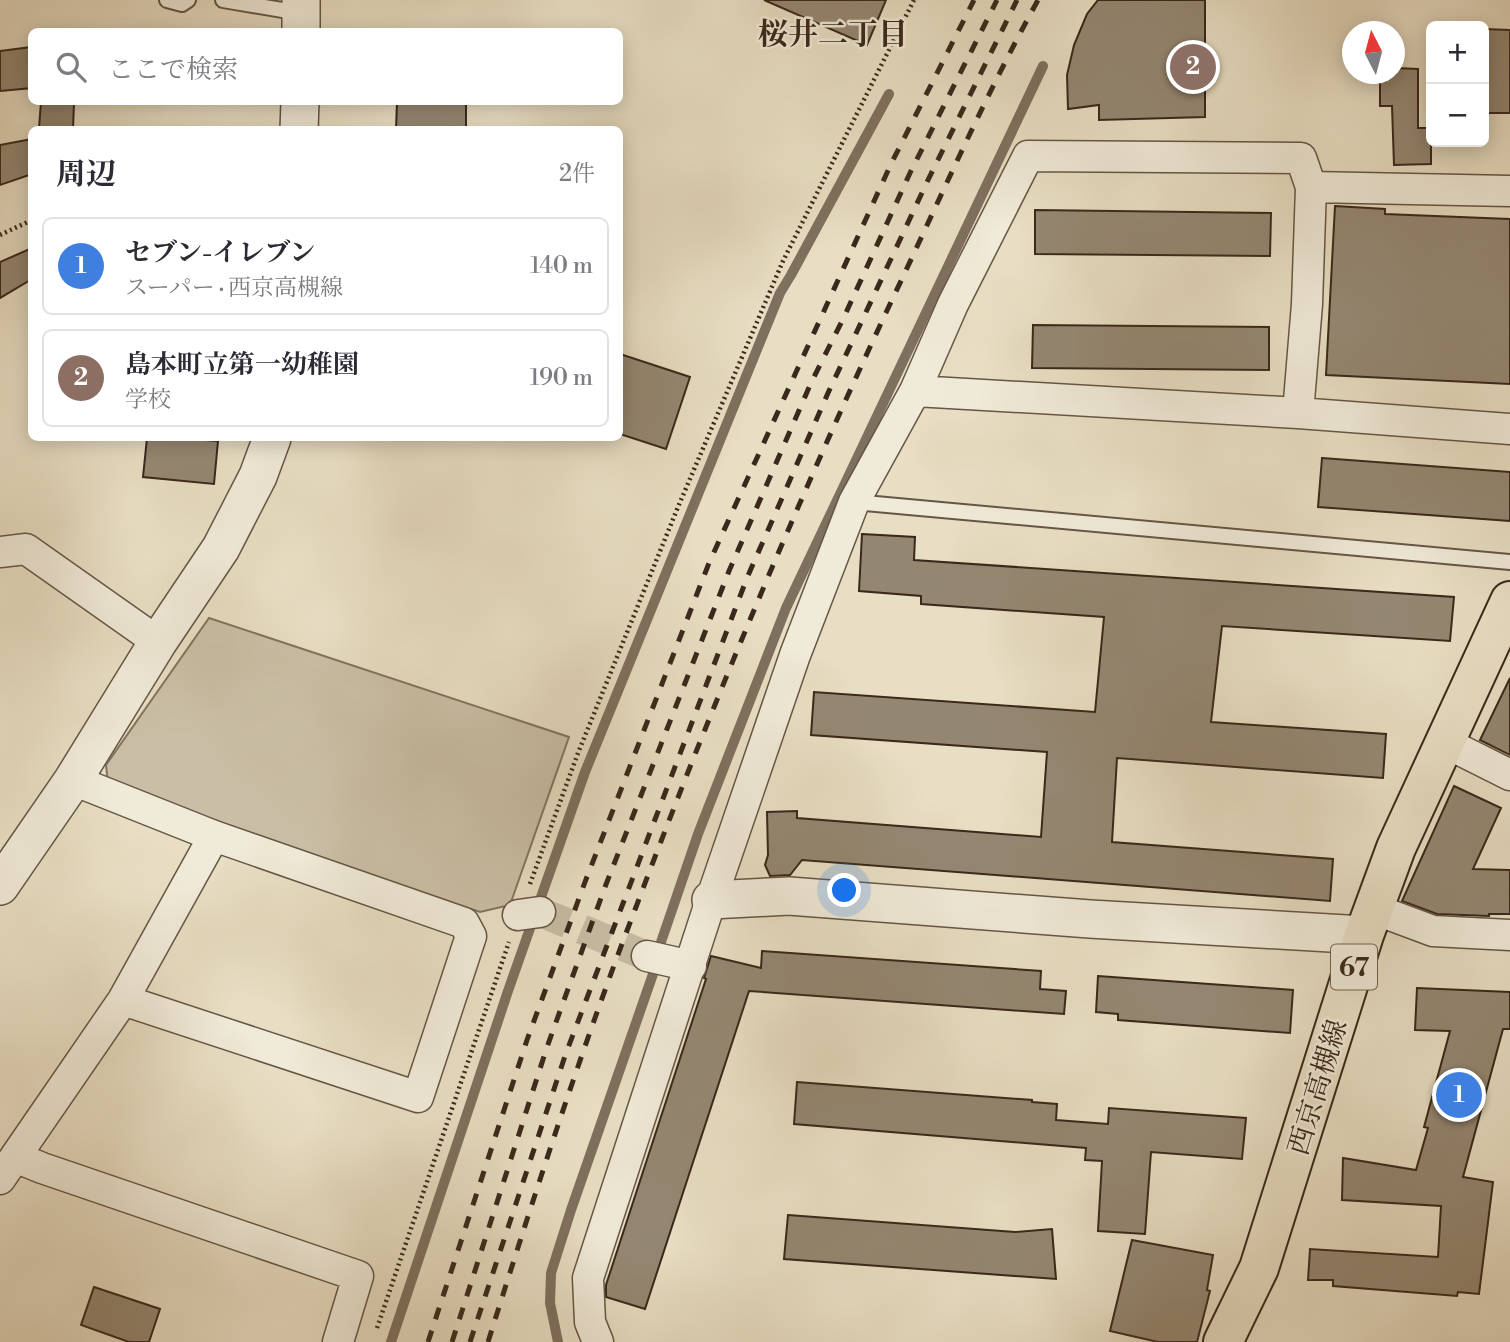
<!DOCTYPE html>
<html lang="ja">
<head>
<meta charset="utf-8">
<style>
  :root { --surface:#fff; --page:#f7f7f7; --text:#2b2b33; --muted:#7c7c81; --line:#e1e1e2; --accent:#db2777 }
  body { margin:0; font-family:"Libre Bodoni","Noto Serif JP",serif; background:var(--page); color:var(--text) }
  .controls { position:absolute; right:21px; top:21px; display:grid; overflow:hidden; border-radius:10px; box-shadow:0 4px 18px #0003 }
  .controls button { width:63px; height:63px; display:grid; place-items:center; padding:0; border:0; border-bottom:2px solid var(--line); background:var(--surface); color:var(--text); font:35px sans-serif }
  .compass { position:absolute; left:1342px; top:21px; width:63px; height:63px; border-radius:50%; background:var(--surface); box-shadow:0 4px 18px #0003; rotate:354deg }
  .you { position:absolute; left:845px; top:891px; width:24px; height:24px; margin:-18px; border:5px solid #fff; border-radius:50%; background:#1a73e8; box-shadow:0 0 0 10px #1a73e833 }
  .badge { display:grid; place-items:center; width:46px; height:46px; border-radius:50%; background:var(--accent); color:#fff; font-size:23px; font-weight:700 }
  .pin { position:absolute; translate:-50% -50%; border:4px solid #fff; box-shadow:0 2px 7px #0006 }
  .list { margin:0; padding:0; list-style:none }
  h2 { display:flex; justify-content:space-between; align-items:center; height:91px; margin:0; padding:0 28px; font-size:30px }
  h2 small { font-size:23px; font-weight:400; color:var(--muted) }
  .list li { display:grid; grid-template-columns:46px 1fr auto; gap:21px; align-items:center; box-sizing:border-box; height:98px; margin:0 14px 14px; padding:0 14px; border:2px solid var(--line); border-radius:10px }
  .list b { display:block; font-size:26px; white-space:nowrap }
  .list p { margin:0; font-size:23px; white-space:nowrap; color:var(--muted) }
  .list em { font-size:23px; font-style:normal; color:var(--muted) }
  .icon { flex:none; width:38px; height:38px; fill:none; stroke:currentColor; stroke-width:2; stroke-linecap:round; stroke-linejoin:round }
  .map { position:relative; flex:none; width:1510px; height:1342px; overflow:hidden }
  .search { position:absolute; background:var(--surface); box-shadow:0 4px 18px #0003; left:28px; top:28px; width:595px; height:77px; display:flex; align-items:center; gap:18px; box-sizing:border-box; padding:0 24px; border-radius:10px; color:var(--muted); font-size:26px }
  .panel { position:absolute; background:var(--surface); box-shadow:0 4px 18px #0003; left:28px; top:126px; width:595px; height:315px; border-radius:10px }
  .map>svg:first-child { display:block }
  .green { fill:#cabfa6; stroke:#827460; stroke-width:2 }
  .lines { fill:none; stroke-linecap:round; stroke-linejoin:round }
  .stream { stroke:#7e705e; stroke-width:10 }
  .building { fill:#948772; stroke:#39281b; stroke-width:2 }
  .minor-tunnel { stroke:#c5baa1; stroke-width:30; stroke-dasharray:30 15; stroke-linecap:butt }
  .service-casing { stroke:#655645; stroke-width:18 }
  .minor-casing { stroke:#655645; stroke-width:33 }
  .tertiary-casing { stroke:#655645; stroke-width:40 }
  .primary-casing { stroke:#39281b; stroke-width:42 }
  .path { stroke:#39281b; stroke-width:4.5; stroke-dasharray:2 3.5; stroke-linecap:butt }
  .service { stroke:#f0ead8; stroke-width:14 }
  .minor { stroke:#f0ead8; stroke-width:30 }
  .tertiary { stroke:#f0ead8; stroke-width:37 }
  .primary { stroke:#e8dec3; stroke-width:38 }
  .rail { stroke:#39281b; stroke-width:5; stroke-dasharray:12 12; stroke-linecap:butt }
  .labels { text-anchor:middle; stroke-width:5; stroke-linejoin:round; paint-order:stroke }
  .shield { fill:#f0ead8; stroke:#706254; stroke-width:2 }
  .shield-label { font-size:26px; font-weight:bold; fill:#39281b }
  .street-label { font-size:28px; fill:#39281b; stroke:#f0ead8 }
  .neighbourhood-label { font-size:30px; font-weight:bold; fill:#39281b; stroke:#f0ead8 }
</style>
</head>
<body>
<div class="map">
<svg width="1510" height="1342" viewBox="0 0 1510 1342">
  <rect width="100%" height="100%" fill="#e8dec3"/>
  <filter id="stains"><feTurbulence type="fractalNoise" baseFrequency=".00286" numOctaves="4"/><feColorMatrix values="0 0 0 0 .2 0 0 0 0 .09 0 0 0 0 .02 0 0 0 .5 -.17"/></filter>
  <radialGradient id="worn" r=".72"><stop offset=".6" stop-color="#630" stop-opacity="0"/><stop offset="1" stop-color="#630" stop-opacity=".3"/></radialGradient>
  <path class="green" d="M209,618l360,119 -59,168 -30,7 -372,-129 -2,-18z"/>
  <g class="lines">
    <path class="stream" d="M391,1342l117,-351 77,-219 195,-479 11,-18 98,-181
      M558,1342l-8,-39 1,-30 20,-63 82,-236 7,-29 38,-111 88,-226 257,-542"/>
  </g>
  <path class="building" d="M764,0h122l-19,45z
    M1098,0h107v117l-106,3v-15l-31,4 -1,-34 7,-30 13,-31z
    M1484,29l26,1v83h-26z
    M32,47v41l-32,3v-40z
    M1395,68l23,1v59h13v36l-37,1 -2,-59h-12v-32h15z
    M41,102h33l-1,28 -34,-2z
    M397,102h69v28h-70z
    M32,139v35l-32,11v-40z
    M1335,206l50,3v5l125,5v165l-184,-9z
    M1035,210l236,3 -1,43 -235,-2z
    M32,248v31l-32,19v-36z
    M1033,325l236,2v43l-237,-2z
    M620,354l70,23 -24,72 -46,-15z
    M147,438h34l37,3 -4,43 -71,-7z
    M1322,458l188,14v49l-192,-14z
    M862,534l53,3 -1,23 540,37 -4,44 -228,-15 -11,96 175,12 -3,44 -266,-20 -5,84 221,17 -3,42 -528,-41 -12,15 -20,1 -5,-11 3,-10 -1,-43 30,-1v7l244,19 6,-85 -236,-17 3,-43 281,20 9,-95 -183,-13v-8l-62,-5z
    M1510,678v77l-30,-15z
    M1454,786l47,22 -28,61 37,1v44h-21v2l-52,-2 -35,-13z
    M762,951l279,20 -1,18 26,2 -2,23 -315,-23 -104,318 -39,-12v-12l100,-306 -2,-1 7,-22 50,12z
    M1098,976l195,14 -3,43 -172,-13v-6l-22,-2z
    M1417,988l93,4v37h-7l-40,148 30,5 -14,112 -21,-2 -1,4 -124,-10v-6h-25l2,-31 128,8 3,-51 -99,-6 1,-42 73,12 12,-42 -4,-1 26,-96 -35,-1z
    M797,1082l235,18v2l25,2 -1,16 52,4 1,-16 137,10 -4,41 -91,-7 -6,82 -47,-3 4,-70 -17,-1 1,-12 -292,-24z
    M788,1215l227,17 37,-3 4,50 -272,-20z
    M1132,1240l81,15 -6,35 3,1 -13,51h-39l-48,-11z
    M94,1287l66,22 -11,33h-20l-48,-17z"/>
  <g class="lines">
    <path class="minor-tunnel" d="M540,912l107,44"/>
    <g class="service-casing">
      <path id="service" d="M167,0l15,4 6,-4
        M223,0l77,13
        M854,502l656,60"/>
    </g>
    <g class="minor-casing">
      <path id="minor" d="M1311,187l199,4
        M915,391l383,22 212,16
        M0,552l26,-3 132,93
        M1444,742l66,33
        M73,780l141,56 250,87 7,13 -53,161 -295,-97
        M1374,909l59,22 77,4
        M518,915l22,-3
        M647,956l44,10
        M15,1157l27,11 316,108 -20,66
        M0,1179l123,-179 91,-164
        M598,1342l-8,-20 -2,-44 123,-378 84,-245 59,-153 61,-111 38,-87 75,-148 273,2 10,29 -4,117 -9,109"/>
    </g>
    <g class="tertiary-casing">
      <path id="tertiary" d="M301,32v-32
        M299,130l1,-28
        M0,886l73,-106 85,-138 63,-94 37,-72 14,-38
        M711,900l78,-4 301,23 274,16"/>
    </g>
    <g class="primary-casing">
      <path id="primary" d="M1223,1342l36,-74 105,-333 32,-87 114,-247"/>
    </g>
    <path class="path" d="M0,235l32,-15
      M530,884l48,-131 100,-246 105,-246 131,-261
      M377,1328l132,-386"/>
    <use href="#service" class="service"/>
    <use href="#minor" class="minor"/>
    <use href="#tertiary" class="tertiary"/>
    <use href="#primary" class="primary"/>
    <path class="rail" d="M428,1342l99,-302 58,-158 124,-319 182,-399 83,-164
      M452,1342l95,-295 58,-160 124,-316 82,-188 33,-66 66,-144 87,-173
      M470,1342l96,-289 181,-475 81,-185 100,-213 89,-180
      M488,1342c46,-146 93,-292 148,-435 77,-205 162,-407 255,-605 48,-101 93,-204 147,-302"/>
  </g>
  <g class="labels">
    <rect class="shield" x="1331" y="944.5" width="46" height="45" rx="5"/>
    <g class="shield-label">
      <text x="1354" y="976">67</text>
    </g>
    <g class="street-label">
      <text transform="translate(1317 1087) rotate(-73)" y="10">西京高槻線</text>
    </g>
    <g class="neighbourhood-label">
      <text x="833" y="44">桜井二丁目</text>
    </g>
  </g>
  <rect width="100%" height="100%" filter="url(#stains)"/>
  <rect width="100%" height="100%" fill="url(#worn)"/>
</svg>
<div class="controls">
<button>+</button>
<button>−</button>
</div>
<svg class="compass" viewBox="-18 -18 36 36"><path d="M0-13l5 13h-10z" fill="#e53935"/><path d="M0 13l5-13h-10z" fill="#7c7c81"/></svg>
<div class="you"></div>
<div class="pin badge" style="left:1459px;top:1095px;background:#3f7fe0">1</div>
<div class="pin badge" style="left:1193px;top:67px;background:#8d6e63">2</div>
<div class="search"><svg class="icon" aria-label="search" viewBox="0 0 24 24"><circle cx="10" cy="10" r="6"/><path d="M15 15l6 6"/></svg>ここで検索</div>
<section class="panel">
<h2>周辺<small>2件</small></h2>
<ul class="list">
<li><span class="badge" style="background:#3f7fe0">1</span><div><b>セブン-イレブン</b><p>スーパー · 西京高槻線</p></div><em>140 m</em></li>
<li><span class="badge" style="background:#8d6e63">2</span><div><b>島本町立第一幼稚園</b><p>学校</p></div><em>190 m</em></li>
</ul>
</section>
</div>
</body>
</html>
